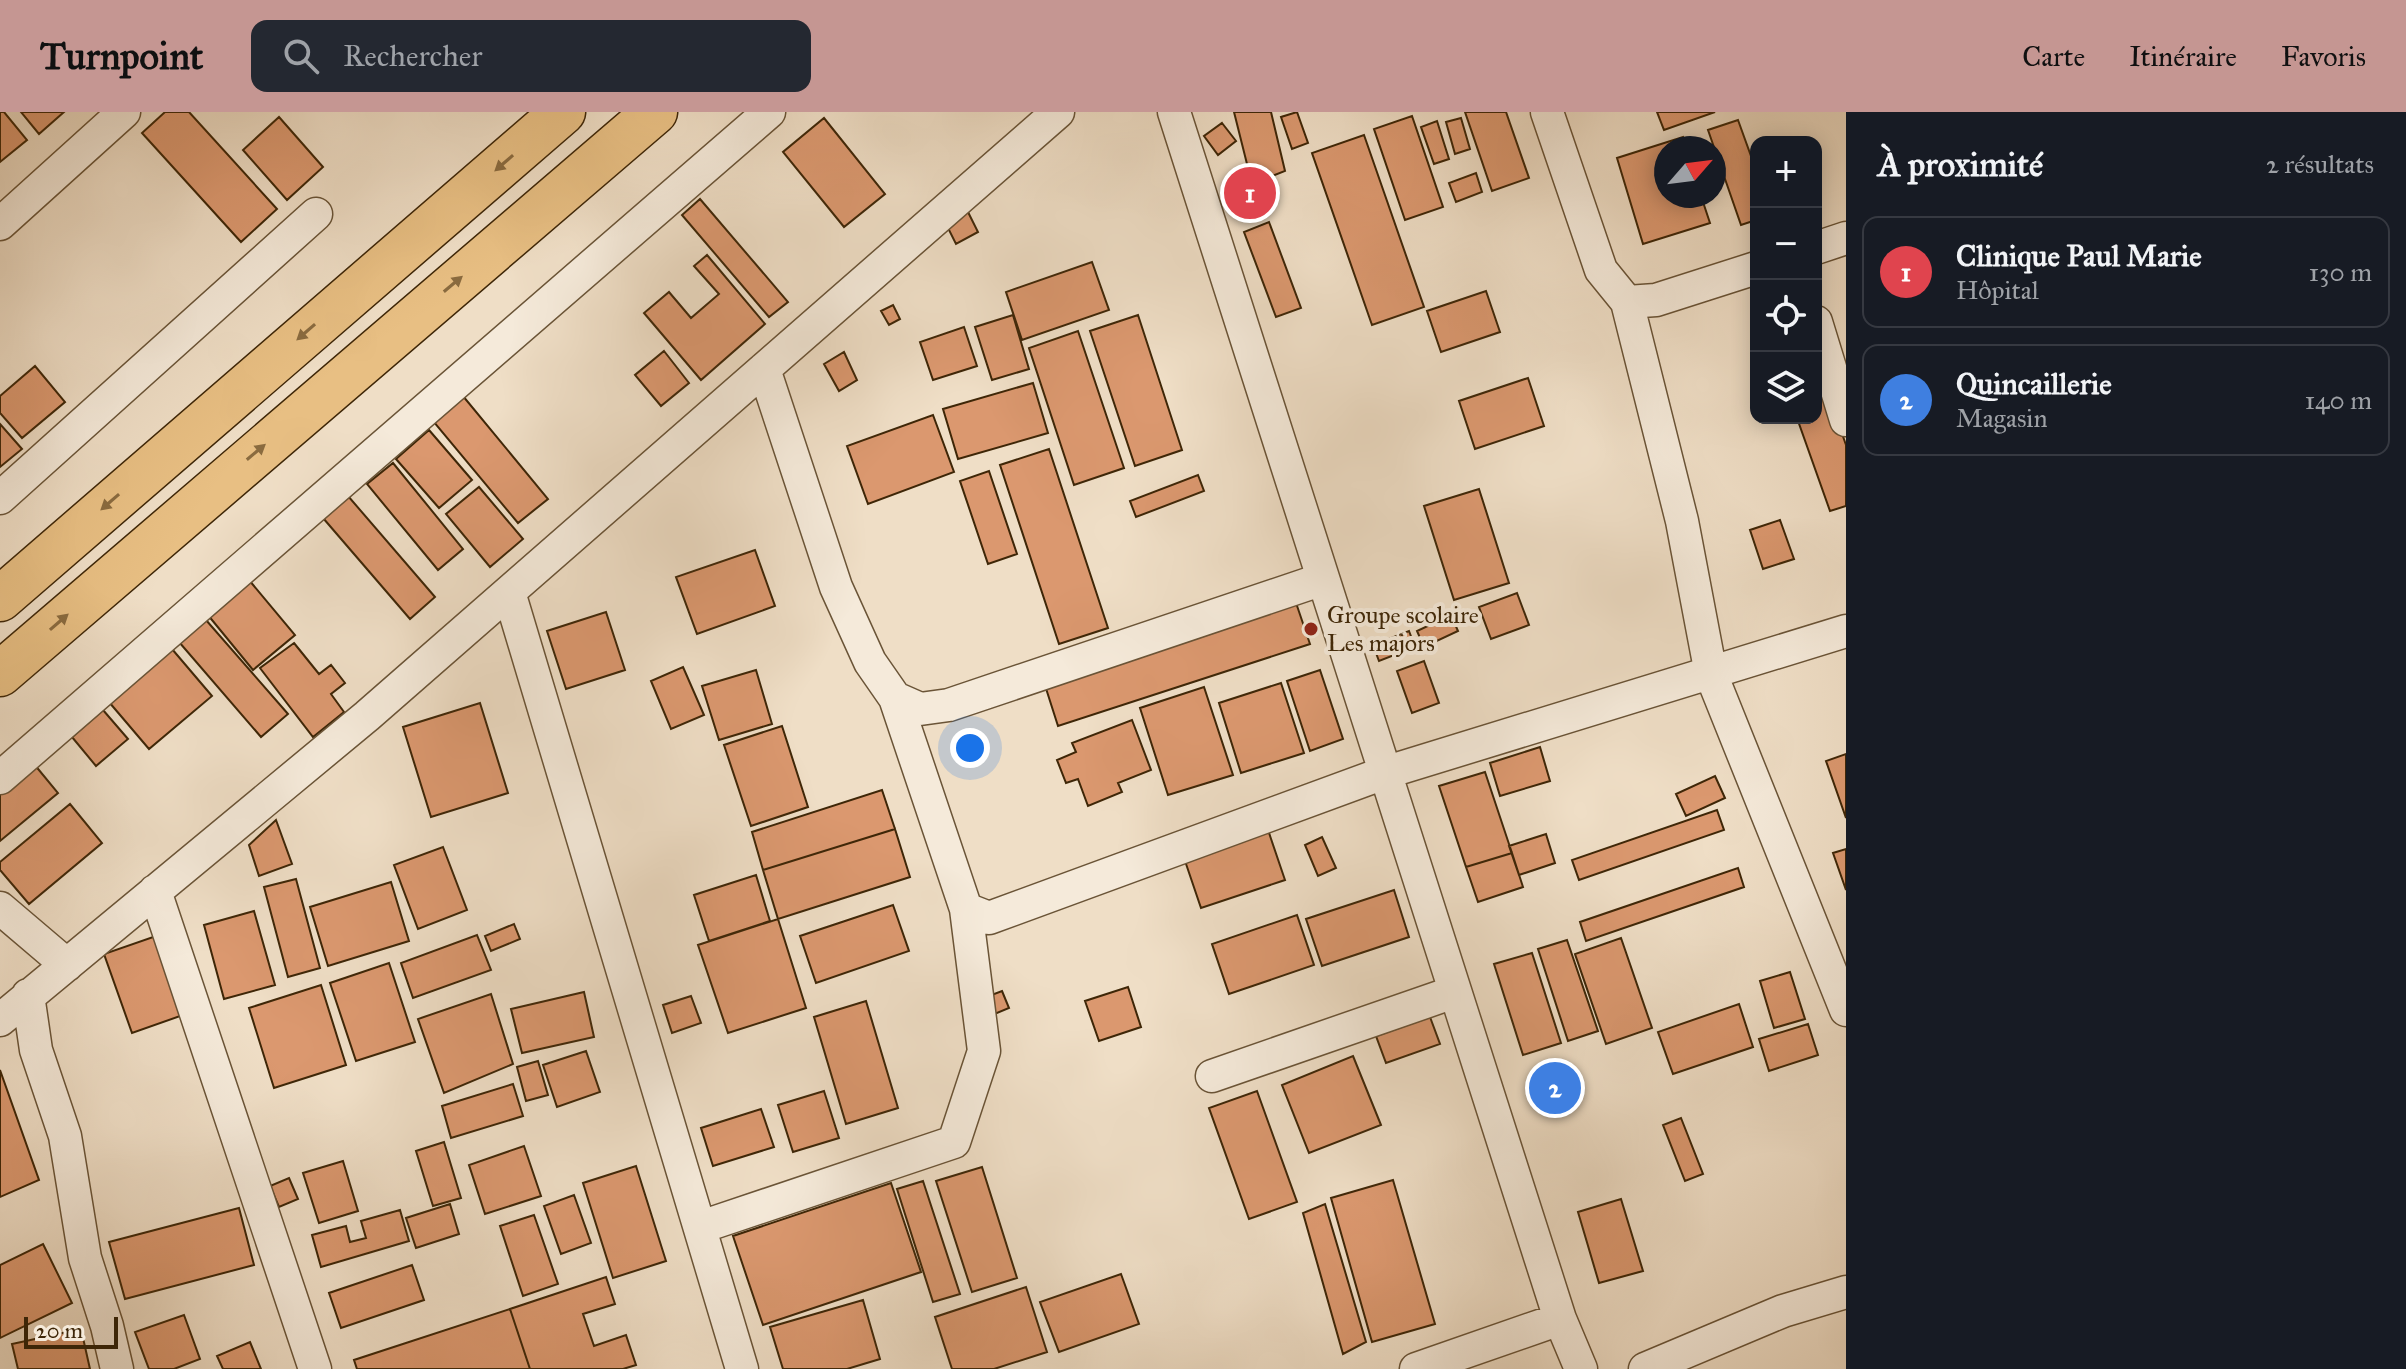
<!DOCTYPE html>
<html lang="fr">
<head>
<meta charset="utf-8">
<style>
  :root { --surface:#171b24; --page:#242831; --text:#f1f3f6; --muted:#9ea1a6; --line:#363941; --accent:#c59692 }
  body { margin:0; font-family:"IM FELL Great Primer",serif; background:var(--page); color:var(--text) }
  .controls { position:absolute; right:24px; top:24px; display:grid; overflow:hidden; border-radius:16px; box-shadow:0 4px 20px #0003 }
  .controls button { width:72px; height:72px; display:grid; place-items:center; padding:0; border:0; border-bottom:2px solid var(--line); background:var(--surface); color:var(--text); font:40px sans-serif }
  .compass { position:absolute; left:1654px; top:24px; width:72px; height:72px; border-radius:50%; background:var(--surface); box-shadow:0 4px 20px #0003; rotate:62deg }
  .scale { position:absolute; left:24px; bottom:20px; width:94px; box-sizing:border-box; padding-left:8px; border:4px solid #3e2607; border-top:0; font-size:22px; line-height:28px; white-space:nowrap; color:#3e2607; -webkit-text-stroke:6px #f5eada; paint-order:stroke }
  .you { position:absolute; left:970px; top:636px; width:28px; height:28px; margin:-20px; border:6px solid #fff; border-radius:50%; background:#1a73e8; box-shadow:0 0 0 12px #1a73e833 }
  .badge { display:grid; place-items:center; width:52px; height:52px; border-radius:50%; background:var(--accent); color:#fff; font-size:26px; font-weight:700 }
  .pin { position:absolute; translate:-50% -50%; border:4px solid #fff; box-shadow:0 2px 8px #0006 }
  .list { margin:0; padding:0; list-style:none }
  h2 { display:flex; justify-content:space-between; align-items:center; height:104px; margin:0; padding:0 32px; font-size:34px }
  h2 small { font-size:26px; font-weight:400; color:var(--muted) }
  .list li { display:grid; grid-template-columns:52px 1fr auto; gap:24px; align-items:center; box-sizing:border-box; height:112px; margin:0 16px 16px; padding:0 16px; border:2px solid var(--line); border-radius:16px }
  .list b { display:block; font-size:30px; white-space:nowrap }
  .list p { margin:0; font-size:26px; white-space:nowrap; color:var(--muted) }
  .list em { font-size:26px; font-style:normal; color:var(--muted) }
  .icon { flex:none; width:44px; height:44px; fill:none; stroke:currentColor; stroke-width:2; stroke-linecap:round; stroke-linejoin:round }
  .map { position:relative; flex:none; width:1846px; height:1257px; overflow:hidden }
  header { display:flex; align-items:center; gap:48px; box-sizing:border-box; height:112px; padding:0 40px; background:var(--accent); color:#111 }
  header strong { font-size:38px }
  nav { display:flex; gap:44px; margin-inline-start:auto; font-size:28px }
  .search { width:560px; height:72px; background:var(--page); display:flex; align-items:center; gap:20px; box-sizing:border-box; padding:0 28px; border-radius:16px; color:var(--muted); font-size:30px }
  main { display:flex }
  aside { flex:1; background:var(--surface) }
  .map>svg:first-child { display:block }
  .building { fill:#db986f; stroke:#3e2607; stroke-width:2 }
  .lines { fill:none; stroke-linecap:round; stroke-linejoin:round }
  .minor-casing { stroke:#6a5437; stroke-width:35 }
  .primary-casing { stroke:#3e2607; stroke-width:47 }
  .minor { stroke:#f5eada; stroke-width:32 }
  .primary { stroke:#e8bf83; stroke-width:44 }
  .oneway { fill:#8a6b3f }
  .poi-dot { fill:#8f2418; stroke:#f5eada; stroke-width:3 }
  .labels { text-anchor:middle; stroke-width:8; stroke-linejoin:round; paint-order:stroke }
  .poi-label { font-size:24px; fill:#3e2607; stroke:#f5eada; text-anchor:start }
</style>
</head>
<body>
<header>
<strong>Turnpoint</strong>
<div class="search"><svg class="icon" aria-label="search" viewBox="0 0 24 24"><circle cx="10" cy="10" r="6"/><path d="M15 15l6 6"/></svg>Rechercher</div>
<nav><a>Carte</a><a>Itinéraire</a><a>Favoris</a></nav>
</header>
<main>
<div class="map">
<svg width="1846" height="1257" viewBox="0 0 1846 1257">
  <rect width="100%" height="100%" fill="#efdec6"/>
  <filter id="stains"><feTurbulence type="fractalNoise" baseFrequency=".0025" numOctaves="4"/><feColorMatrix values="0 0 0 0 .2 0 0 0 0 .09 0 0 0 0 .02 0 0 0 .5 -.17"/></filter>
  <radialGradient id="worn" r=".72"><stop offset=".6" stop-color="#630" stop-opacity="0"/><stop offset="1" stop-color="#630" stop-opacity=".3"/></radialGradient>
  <path class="building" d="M0,0h4l23,28 -27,22z
    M21,0h43l-25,22z
    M165,0h24l88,97 -36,33 -99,-109z
    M1234,0h37l14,59 -33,13z
    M1297,0l11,31 -16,6 -11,-32z
    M1465,0h41l23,66 -37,13z
    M1657,0h58l-51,18z
    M1412,4l31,91 -38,13 -31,-91z
    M279,5l44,50 -36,33 -44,-50z
    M824,6l61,76 -41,33 -61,-75z
    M1461,6l9,31 -15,5 -9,-32z
    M1738,8l18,50v50l-15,5 -33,-95z
    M1437,9l12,38 -15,5 -13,-37z
    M1222,11l14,18 -18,14 -14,-19z
    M1364,23l60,172 -52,18 -60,-172z
    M1683,25l3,11h-20v48h35l9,27 -67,21 -26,-86z
    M1476,61l6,19 -26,10 -7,-19z
    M700,87l88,103 -19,15 -87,-102z
    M967,98l11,22 -22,12 -11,-22z
    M1269,110l32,86 -25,9 -32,-85z
    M707,143l58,69 -64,56 -57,-67 25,-21 22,26 28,-24 -25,-28z
    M1092,150l17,48 -87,30 -16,-48z
    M1486,179l14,41 -59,20 -14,-41z
    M893,193l7,14 -11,6 -8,-14z
    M1013,203l16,54 -37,11 -17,-53z
    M1138,203l44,135 -47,16 -45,-135z
    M964,215l13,39 -44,14 -13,-38z
    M1078,219l46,137 -50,17 -45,-137z
    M664,239l25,32 -28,23 -26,-31z
    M844,240l13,28 -18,11 -15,-27z
    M1816,247l30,86v61l-16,5 -33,-93h19z
    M35,254l30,36 -43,36 -22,-25v-17z
    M1528,266l16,48 -69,23 -16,-48z
    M1033,271l15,50 -90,26 -15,-50z
    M458,278l90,109 -30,24 -90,-108z
    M933,303l21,57 -86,32 -21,-58z
    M0,312l22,25 -22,18z
    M429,318l43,50 -33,28 -43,-49z
    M1049,337l59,179 -49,16 -59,-179z
    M393,351l70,86 -25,21 -71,-86z
    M989,359l28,83 -29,10 -28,-83z
    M1198,363l6,16 -68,26 -6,-16z
    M479,375l44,52 -33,28 -44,-53z
    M342,377l93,108 -25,22 -93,-108z
    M1479,377l30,94 -55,17 -30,-94z
    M1780,408l14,39 -31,10 -13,-39z
    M755,438l20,56 -78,28 -21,-57z
    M244,462l51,61 -42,35 -50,-61z
    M1517,481l12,32 -38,14 -12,-32z
    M1293,482l17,50 -252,82 -16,-50z
    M199,500l89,102 -27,23 -88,-102z
    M606,500l19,58 -59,19 -19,-58z
    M1451,503l7,16 -34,16 -7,-16z
    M1409,519l6,16 -36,14 -6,-16z
    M294,531l25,31 12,-9 14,18 -14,11 13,18 -31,25 -53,-69z
    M172,537l40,47 -63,53 -40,-47z
    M1424,549l15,42 -27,10 -15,-42z
    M683,555l21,48 -33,14 -20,-48z
    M756,558l16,54 -53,16 -17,-54z
    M1320,558l23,69 -33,12 -23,-70z
    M1281,571l23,70 -63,20 -22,-70z
    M1204,575l29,88 -65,20 -28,-87z
    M480,591l28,90 -77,24 -28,-90z
    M103,598l25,29 -32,27 -24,-29z
    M1132,608l19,50 -33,13 4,9 -34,14 -10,-27 -12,4 -9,-23 19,-8 -4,-9z
    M782,614l26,81 -57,19 -27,-81z
    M1540,635l10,34 -50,15 -10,-33z
    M1846,642v64l-20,-57z
    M34,652l24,29 -58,48v-48z
    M1485,660l27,81 -46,14 -27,-81z
    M1715,664l10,22 -39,18 -10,-22z
    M882,678l13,39 -132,41 -11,-38z
    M70,692l32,39 -73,61 -29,-34v-8z
    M1717,698l7,20 -145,50 -7,-20z
    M276,708l16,44 -33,12 -10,-31z
    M1267,715l18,53 -84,28 -18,-53z
    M895,717l15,48 -132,42 -15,-49z
    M1546,722l9,29 -36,12 -10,-29z
    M1322,725l14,31 -18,8 -13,-31z
    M443,735l24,63 -49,19 -24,-64z
    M1846,737v41l-13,-37z
    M1512,741l11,34 -45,15 -12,-35z
    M1738,756l6,19 -158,54 -6,-19z
    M756,763l14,46 -61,20 -15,-46z
    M296,767l24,89 -32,9 -24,-90z
    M391,770l18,59 -81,25 -18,-59z
    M1394,778l15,47 -87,29 -16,-47z
    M893,793l16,46 -93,32 -16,-47z
    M254,799l21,74 -51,14 -20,-74z
    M1297,803l17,50 -85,29 -17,-50z
    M778,807l28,89 -78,25 -30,-88z
    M514,812l6,15 -29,12 -6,-15z
    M477,823l14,35 -78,28 -12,-35z
    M156,824l27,79 -51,18 -28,-79z
    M1621,826l31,90 -46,16 -31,-90z
    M1567,828l31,91 -30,10 -30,-92z
    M1532,841l29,90 -38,12 -29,-91z
    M389,851l26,79 -59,19 -26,-78z
    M1790,860l15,47 -31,9 -14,-47z
    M321,873l25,80 -72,23 -25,-80z
    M1128,875l13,40 -42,14 -14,-40z
    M1002,879l7,17 -29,12 -7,-18z
    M584,880l10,45 -72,16 -11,-44z
    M491,882l22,70 -69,29 -26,-74z
    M691,884l10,27 -29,10 -9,-28z
    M866,889l32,107 -52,16 -32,-107z
    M1739,892l14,43 -80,27 -15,-42z
    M1430,905l10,27 -54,19 -10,-27z
    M1808,912l10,31 -49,16 -10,-32z
    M586,939l14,41 -43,15 -14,-42z
    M1353,944l28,69 -72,28 -27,-68z
    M538,949l10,34 -22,6 -9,-34z
    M0,958l39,110 -39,17z
    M513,972l10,32 -72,22 -9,-32z
    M824,979l15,47 -46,14 -15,-47z
    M1257,979l40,111 -48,17 -40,-111z
    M761,997l13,38 -61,19 -12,-38z
    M1681,1006l22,56 -18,7 -22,-56z
    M444,1030l17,56 -28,8 -17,-55z
    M524,1034l17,50 -56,18 -16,-49z
    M343,1049l15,50 -39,12 -16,-50z
    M636,1054l30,95 -53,17 -30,-95z
    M982,1055l35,111 -45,14 -36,-111z
    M289,1066l9,21 -19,8 -9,-21z
    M1393,1068l42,144 -63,18 -41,-144z
    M923,1069l37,113 -27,8 -36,-113z
    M891,1071l30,89 -158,53 -30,-89z
    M574,1083l17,48 -30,11 -17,-48z
    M1621,1087l22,72 -44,12 -21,-71z
    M450,1092l9,30 -43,14 -10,-30z
    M1325,1092l41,138 -23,12 -40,-141z
    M239,1096l15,57 -129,34 -16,-57z
    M400,1098l9,31 -88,26 -9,-32 34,-9 4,16 16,-4 -5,-17z
    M534,1103l24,69 -35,12 -23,-70z
    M43,1132l29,59 -72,35v-73z
    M412,1153l12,35 -83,28 -12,-35z
    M1121,1162l18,50 -80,28 -19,-50z
    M606,1165l9,27 -32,10 11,32 32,-11 10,30 -13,4h-93l-20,-60z
    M1026,1175l21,65 -53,17h-42l-17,-52z
    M863,1188l17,59 -33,10h-64l-13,-42z
    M510,1197l20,60h-173l-3,-9z
    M184,1203l16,44 -26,10h-25l-14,-37z
    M81,1217l9,40h-72l-6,-25z
    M250,1230l11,27h-38l-6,-13z"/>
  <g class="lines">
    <g class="minor-casing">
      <path id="minor" d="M1174,0l386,1207 21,50
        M1547,0l54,158 26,32 29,-2 100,-32
        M0,112l124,-112
        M1816,136l30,-10
        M1627,190l55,219 29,153 135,336
        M1816,210l30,98
        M764,257l72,218 34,75 25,36 25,11 29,-4 374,-126
        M0,386l316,-284
        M509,480l233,777
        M895,586l71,211 23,9 395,-145 462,-142
        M0,666l769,-666
        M155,779l160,478
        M0,796l67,57
        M28,883l8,55 29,86 20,122 22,68 10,43
        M0,908l367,-304 691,-604
        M1212,964l242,-84
        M701,1115l253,-85 30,-91 -18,-142
        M1416,1257l144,-50
        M1645,1257l138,-58 63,-19"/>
    </g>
    <g class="primary-casing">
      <path id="primary" d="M0,487l563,-487
        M0,562l655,-562"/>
    </g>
    <use href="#minor" class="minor"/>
    <use href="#primary" class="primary"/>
  </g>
  <defs><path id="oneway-solid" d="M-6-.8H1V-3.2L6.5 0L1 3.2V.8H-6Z" transform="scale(2)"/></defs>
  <g class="oneway">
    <use href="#oneway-solid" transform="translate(504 51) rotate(139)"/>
    <use href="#oneway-solid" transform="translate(453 172) rotate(-40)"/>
    <use href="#oneway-solid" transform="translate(306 220) rotate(139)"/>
    <use href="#oneway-solid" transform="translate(256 340) rotate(-40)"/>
    <use href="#oneway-solid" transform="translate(110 390) rotate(139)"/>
    <use href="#oneway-solid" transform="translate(59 510) rotate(-41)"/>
  </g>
  <circle class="poi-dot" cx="1311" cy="517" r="8"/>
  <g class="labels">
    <g class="poi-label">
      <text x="1327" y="511">Groupe scolaire<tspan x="1327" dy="28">Les majors</tspan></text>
    </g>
  </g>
  <rect width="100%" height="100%" filter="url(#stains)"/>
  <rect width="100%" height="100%" fill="url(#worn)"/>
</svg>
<div class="controls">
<button>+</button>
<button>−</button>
<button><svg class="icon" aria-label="locate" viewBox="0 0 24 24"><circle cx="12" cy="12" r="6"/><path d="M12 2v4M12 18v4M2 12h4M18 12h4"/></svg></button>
<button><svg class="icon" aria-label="layers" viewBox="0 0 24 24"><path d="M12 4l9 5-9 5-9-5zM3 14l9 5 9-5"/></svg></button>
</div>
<svg class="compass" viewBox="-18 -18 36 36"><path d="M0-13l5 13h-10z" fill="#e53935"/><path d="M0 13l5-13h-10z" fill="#9ea1a6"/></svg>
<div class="scale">20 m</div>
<div class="you"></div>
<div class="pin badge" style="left:1250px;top:81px;background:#e0444e">1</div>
<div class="pin badge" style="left:1555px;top:976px;background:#3f7fe0">2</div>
</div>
<aside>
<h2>À proximité<small>2 résultats</small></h2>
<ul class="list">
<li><span class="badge" style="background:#e0444e">1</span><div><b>Clinique Paul Marie</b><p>Hôpital</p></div><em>130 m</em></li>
<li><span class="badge" style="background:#3f7fe0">2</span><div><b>Quincaillerie</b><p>Magasin</p></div><em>140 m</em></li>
</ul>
</aside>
</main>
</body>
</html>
